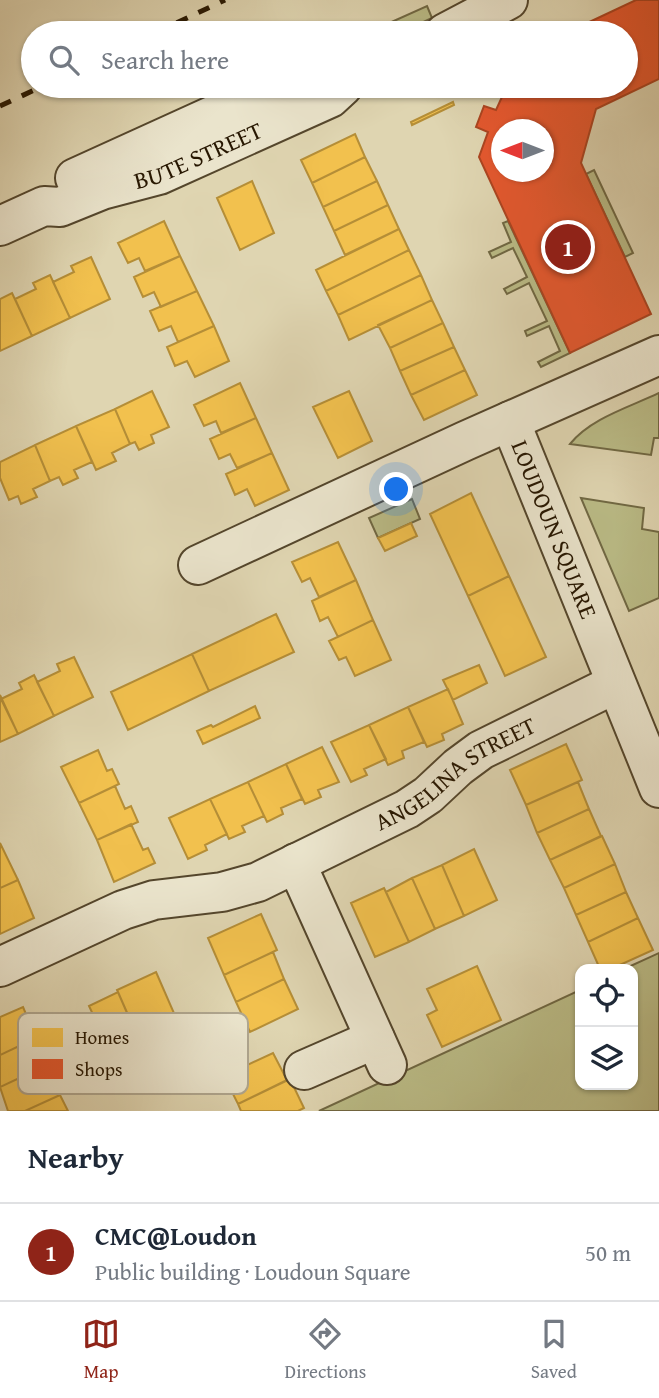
<!DOCTYPE html>
<html lang="en">
<head>
<meta charset="utf-8">
<style>
  :root { --surface:#fff; --page:#f6f6f7; --text:#1f2937; --muted:#747a83; --line:#e0e1e3; --accent:#8f2418 }
  body { margin:0; font-family:"Gentium Book Plus",serif; background:var(--page); color:var(--text) }
  .controls { position:absolute; right:21px; bottom:21px; display:grid; overflow:hidden; border-radius:14px; box-shadow:0 2px 5px #0004 }
  .controls button { width:63px; height:63px; display:grid; place-items:center; padding:0; border:0; border-bottom:2px solid var(--line); background:var(--surface); color:var(--text); font:35px sans-serif }
  .compass { position:absolute; left:491px; top:119px; width:63px; height:63px; border-radius:50%; background:var(--surface); box-shadow:0 2px 5px #0004; rotate:270deg }
  .you { position:absolute; left:397px; top:490px; width:24px; height:24px; margin:-18px; border:5px solid #fff; border-radius:50%; background:#1a73e8; box-shadow:0 0 0 10px #1a73e833 }
  .badge { display:grid; place-items:center; width:46px; height:46px; border-radius:50%; background:var(--accent); color:#fff; font-size:23px; font-weight:700 }
  .pin { position:absolute; translate:-50% -50%; border:4px solid #fff; box-shadow:0 2px 7px #0006 }
  .list { margin:0; padding:0; list-style:none }
  h2 { display:flex; justify-content:space-between; align-items:center; height:91px; margin:0; padding:0 28px; font-size:30px }
  h2 small { font-size:23px; font-weight:400; color:var(--muted) }
  .list li { display:grid; grid-template-columns:46px 1fr auto; gap:21px; align-items:center; box-sizing:border-box; height:98px; padding:0 28px; border-top:2px solid var(--line) }
  .list b { display:block; font-size:26px; white-space:nowrap }
  .list p { margin:0; font-size:23px; white-space:nowrap; color:var(--muted) }
  .list em { font-size:23px; font-style:normal; color:var(--muted) }
  .icon { flex:none; width:38px; height:38px; fill:none; stroke:currentColor; stroke-width:2; stroke-linecap:round; stroke-linejoin:round }
  .map { position:relative; flex:none; width:659px; height:1111px; overflow:hidden }
  .search { position:absolute; background:var(--surface); box-shadow:0 2px 5px #0004; left:21px; right:21px; top:21px; height:77px; display:flex; align-items:center; gap:18px; box-sizing:border-box; padding:0 24px; border-radius:38px; color:var(--muted); font-size:26px }
  .sheet { height:189px; background:var(--surface) }
  nav { display:flex; justify-content:space-around; align-items:center; box-sizing:border-box; height:98px; border-top:2px solid var(--line); background:var(--surface); font-size:19px; color:var(--muted) }
  nav a { display:grid; justify-items:center; gap:4px }
  nav .on { color:var(--accent) }
  .map>svg:first-child { display:block }
  .green { fill:#babb86; stroke:#706843; stroke-width:2 }
  .homes { fill:#f2c14e; stroke:#b58e37; stroke-width:2 }
  .shops { fill:#e4572e; stroke:#ab4420; stroke-width:2; fill-rule:evenodd }
  .lines { fill:none; stroke-linecap:round; stroke-linejoin:round }
  .street-casing { stroke:#54462c; stroke-width:42 }
  .street { stroke:#eae4cc; stroke-width:38 }
  .rail { stroke:#261600; stroke-width:5; stroke-dasharray:12 12; stroke-linecap:butt }
  .labels { text-anchor:middle; stroke-width:7; stroke-linejoin:round; paint-order:stroke }
  .street-label { font-size:24px; fill:#261600; stroke:#eae4cc }
  .key { fill:#eae4cc; stroke:#afa68f; stroke-width:2 }
  .key-label { font-size:19px; fill:#261600 }
</style>
</head>
<body>
<div class="map">
<svg width="659" height="1111" viewBox="0 0 659 1111">
  <rect width="100%" height="100%" fill="#dfd5b1"/>
  <filter id="stains"><feTurbulence type="fractalNoise" baseFrequency=".00286" numOctaves="4"/><feColorMatrix values="0 0 0 0 .2 0 0 0 0 .09 0 0 0 0 .02 0 0 0 .5 -.17"/></filter>
  <radialGradient id="worn" r=".72"><stop offset=".6" stop-color="#630" stop-opacity="0"/><stop offset="1" stop-color="#630" stop-opacity=".3"/></radialGradient>
  <path class="green" d="M427,6l5,12 -32,15h-33z
    M594,170l39,83 -8,4 -39,-83z
    M508,221l62,132 -29,14 -3,-5 22,-11 -11,-25 -22,10 -2,-5 22,-10 -18,-38 -22,11 -3,-5 23,-12 -14,-29 -21,10 -3,-6 22,-10 -8,-19z
    M659,393v45h-5l-3,17 -81,-11c21,-26 60,-37 89,-51z
    M581,498l63,10 -2,21 17,3v66l-30,13z
    M412,499l8,20 -42,19 -9,-20z
    M659,953v158h-340l261,-121v95h53v-116h-9z"/>
  <path class="homes" d="M453,102l1,3 -42,20 -1,-3z
    M355,134l10,23 -53,26 -11,-23z
    M365,157l12,24 -54,26 -11,-24z
    M252,181l22,52 -34,17 -23,-52z
    M377,181l11,24 -54,26 -11,-24z
    M388,205l11,24 -54,26 -11,-24z
    M164,221l16,35 -35,15 -6,-13 -11,5 -10,-20z
    M399,229l10,21 -83,41 -10,-21z
    M409,250l12,25 -83,40 -12,-24z
    M180,256l17,35 -36,16 -7,-15 -11,5 -9,-20z
    M91,257l19,42 -40,19 -17,-36 21,-10 -3,-6z
    M50,275l20,43 -38,18 -17,-37 21,-10 -3,-6z
    M421,275l11,25 -83,40 -11,-25z
    M197,291l17,35 -36,16 -7,-16 -12,5 -9,-20z
    M12,293l20,43 -32,15v-52z
    M432,300l11,23 -53,25 -12,-23z
    M443,323l11,24 -54,24 -10,-23z
    M214,326l15,35 -34,16 -8,-16 -12,5 -8,-19z
    M454,347l11,23 -54,25 -11,-24z
    M465,370l12,25 -53,25 -13,-25z
    M240,383l16,35 -35,15 -5,-12 -12,5 -10,-21z
    M152,391l17,36 -18,8 3,8 -15,7 -4,-8 -5,2 -15,-35z
    M349,391l23,50 -34,17 -25,-51z
    M115,409l15,35 -18,9 4,8 -20,9 -20,-44z
    M256,418l16,35 -35,15 -7,-14 -11,5 -9,-20z
    M76,426l16,36 -18,8 4,8 -15,7 -4,-8 -9,4 -15,-36z
    M35,445l15,36 -17,8 4,8 -16,7 -3,-8 -9,4 -9,-22v-16z
    M272,453l17,37 -34,16 -8,-17 -12,6 -9,-21z
    M471,493l38,83 -41,20 -38,-82z
    M411,523l6,13 -32,15 -7,-13z
    M338,542l18,38 -37,17 -9,-19 -8,4 -10,-20z
    M509,576l37,81 -41,19 -37,-80z
    M356,580l17,40 -35,17 -10,-20 -8,4 -8,-20z
    M276,614l18,38 -85,39 -17,-37z
    M373,620l18,40 -36,16 -9,-19 -7,3 -10,-19z
    M192,654l17,37 -81,39 -17,-38z
    M74,657l19,40 -39,19 -17,-34 23,-11 -3,-7z
    M479,665l8,18 -34,17 -10,-20z
    M34,675l20,41 -36,18 -17,-35 21,-10 -3,-6z
    M448,689l15,35 -21,10 2,6 -17,7 -19,-40z
    M0,695l18,39 -18,8z
    M255,706l5,12 -57,26 -6,-13 14,-6 2,2z
    M408,707l16,35 -22,9 2,7 -16,7 -19,-40z
    M369,725l17,34 -22,10 3,6 -16,7 -20,-40z
    M566,744l16,36 -56,25 -16,-35z
    M322,747l17,35 -21,8 3,7 -16,7 -19,-40z
    M98,750l9,21 5,-2 7,15 -40,19 -18,-36z
    M286,764l16,35 -21,9 2,6 -16,8 -19,-40z
    M248,782l16,34 -22,10 3,6 -16,7 -19,-40z
    M578,782l11,27 -52,24 -11,-28z
    M115,786l10,23 6,-3 7,16 -41,18 -18,-37z
    M210,799l17,35 -22,11 2,5 -19,9 -19,-41z
    M589,809l12,27 -51,24 -13,-27z
    M131,824l12,26 5,-2 7,15 -41,19 -17,-42z
    M602,836l13,28 -51,24 -14,-28z
    M0,843l18,37 -18,8z
    M474,849l23,51 -33,16 -22,-51z
    M615,864l11,28 -50,23 -12,-27z
    M442,865l22,51 -29,13 -23,-51z
    M412,878l23,51 -26,13 -23,-50z
    M18,880l16,38 -34,16v-46z
    M384,888l25,54 -34,15 -24,-54z
    M626,892l12,26 -50,24 -12,-27z
    M261,914l16,36 -53,25 -16,-37z
    M638,918l15,32 -42,19h-11l-12,-27z
    M273,952l11,27 -48,23 -12,-27z
    M477,966l24,54 -59,27 -15,-32 10,-5 -10,-21z
    M156,972l24,55 -39,18 -24,-55z
    M284,979l14,30 -48,23 -14,-30z
    M118,992l22,50 -28,13 -23,-49z
    M23,1007l13,31 -36,17v-38z
    M36,1038l11,27 -47,22v-32z
    M273,1053l14,27 -49,24 -14,-28z
    M47,1065l13,30 -35,16h-17l-8,-24z
    M290,1079l14,29 -6,3h-57l-3,-7z
    M60,1095l8,16h-43z"/>
  <path class="shops" d="M636,0h23v79l-63,30 -15,54 70,151 -81,39 -91,-196 9,-25 -12,-5 8,-21 12,4 11,-24h119v-53h-60zM502,130h42v42h-42z"/>
  <g class="lines">
    <g class="street-casing">
      <g id="street">
        <path d="M445,33l63,-33"/>
        <path d="M75,178l154,-70 73,-22"/>
        <path id="s1" d="M0,226l44,-20 16,1 42,-17 57,-15 171,-77 13,-12"/>
        <path id="s2" d="M510,421l149,367"/>
        <path d="M198,565l267,-124 194,-86"/>
        <path d="M296,863l91,202"/>
        <path id="s3" d="M0,967l123,-57 31,-10 68,-8 36,-10 149,-73 21,-14 30,-28 23,-17 134,-66"/>
        <path d="M304,1070l71,-31"/>
      </g>
    </g>
    <use href="#street" class="street"/>
    <path class="rail" d="M155,33l70,-33
      M0,106l43,-20"/>
  </g>
  <g class="labels">
    <g class="street-label">
      <text dy="8" stroke="none"><textPath href="#s1" startOffset="212">BUTE STREET</textPath></text>
      <text dy="8" stroke="none"><textPath href="#s2" startOffset="117">LOUDOUN SQUARE</textPath></text>
      <text dy="8" stroke="none"><textPath href="#s3" startOffset="500">ANGELINA STREET</textPath></text>
    </g>
  </g>
  <rect x="18" y="1013" width="230" height="81" rx="10" class="key"/>
  <rect x="32" y="1028" width="31" height="19" fill="#f2c14e"/>
  <rect x="32" y="1059" width="31" height="20" fill="#e4572e"/>
  <g class="key-label">
    <text x="75" y="1044">Homes</text>
    <text x="75" y="1076">Shops</text>
  </g>
  <rect width="100%" height="100%" filter="url(#stains)"/>
  <rect width="100%" height="100%" fill="url(#worn)"/>
</svg>
<div class="controls">
<button><svg class="icon" aria-label="locate" viewBox="0 0 24 24"><circle cx="12" cy="12" r="6"/><path d="M12 2v4M12 18v4M2 12h4M18 12h4"/></svg></button>
<button><svg class="icon" aria-label="layers" viewBox="0 0 24 24"><path d="M12 4l9 5-9 5-9-5zM3 14l9 5 9-5"/></svg></button>
</div>
<svg class="compass" viewBox="-18 -18 36 36"><path d="M0-13l5 13h-10z" fill="#e53935"/><path d="M0 13l5-13h-10z" fill="#747a83"/></svg>
<div class="you"></div>
<div class="pin badge" style="left:568px;top:247px">1</div>
<div class="search"><svg class="icon" aria-label="search" viewBox="0 0 24 24"><circle cx="10" cy="10" r="6"/><path d="M15 15l6 6"/></svg>Search here</div>
</div>
<section class="sheet">
<h2>Nearby<small></small></h2>
<ul class="list">
<li><span class="badge">1</span><div><b>CMC@Loudon</b><p>Public building · Loudoun Square</p></div><em>50 m</em></li>
</ul>
</section>
<nav>
<a class="on"><svg class="icon" aria-label="map" viewBox="0 0 24 24"><path d="M3 6l6-2 6 2 6-2v14l-6 2-6-2-6 2zM9 4v14M15 6v14"/></svg>Map</a>
<a><svg class="icon" aria-label="directions" viewBox="0 0 24 24"><path d="M12 3l9 9-9 9-9-9zM9 14v-3h6M13 9l2 2-2 2"/></svg>Directions</a>
<a><svg class="icon" aria-label="saved" viewBox="0 0 24 24"><path d="M7 4h10v16l-5-4-5 4z"/></svg>Saved</a>
</nav>
</body>
</html>
